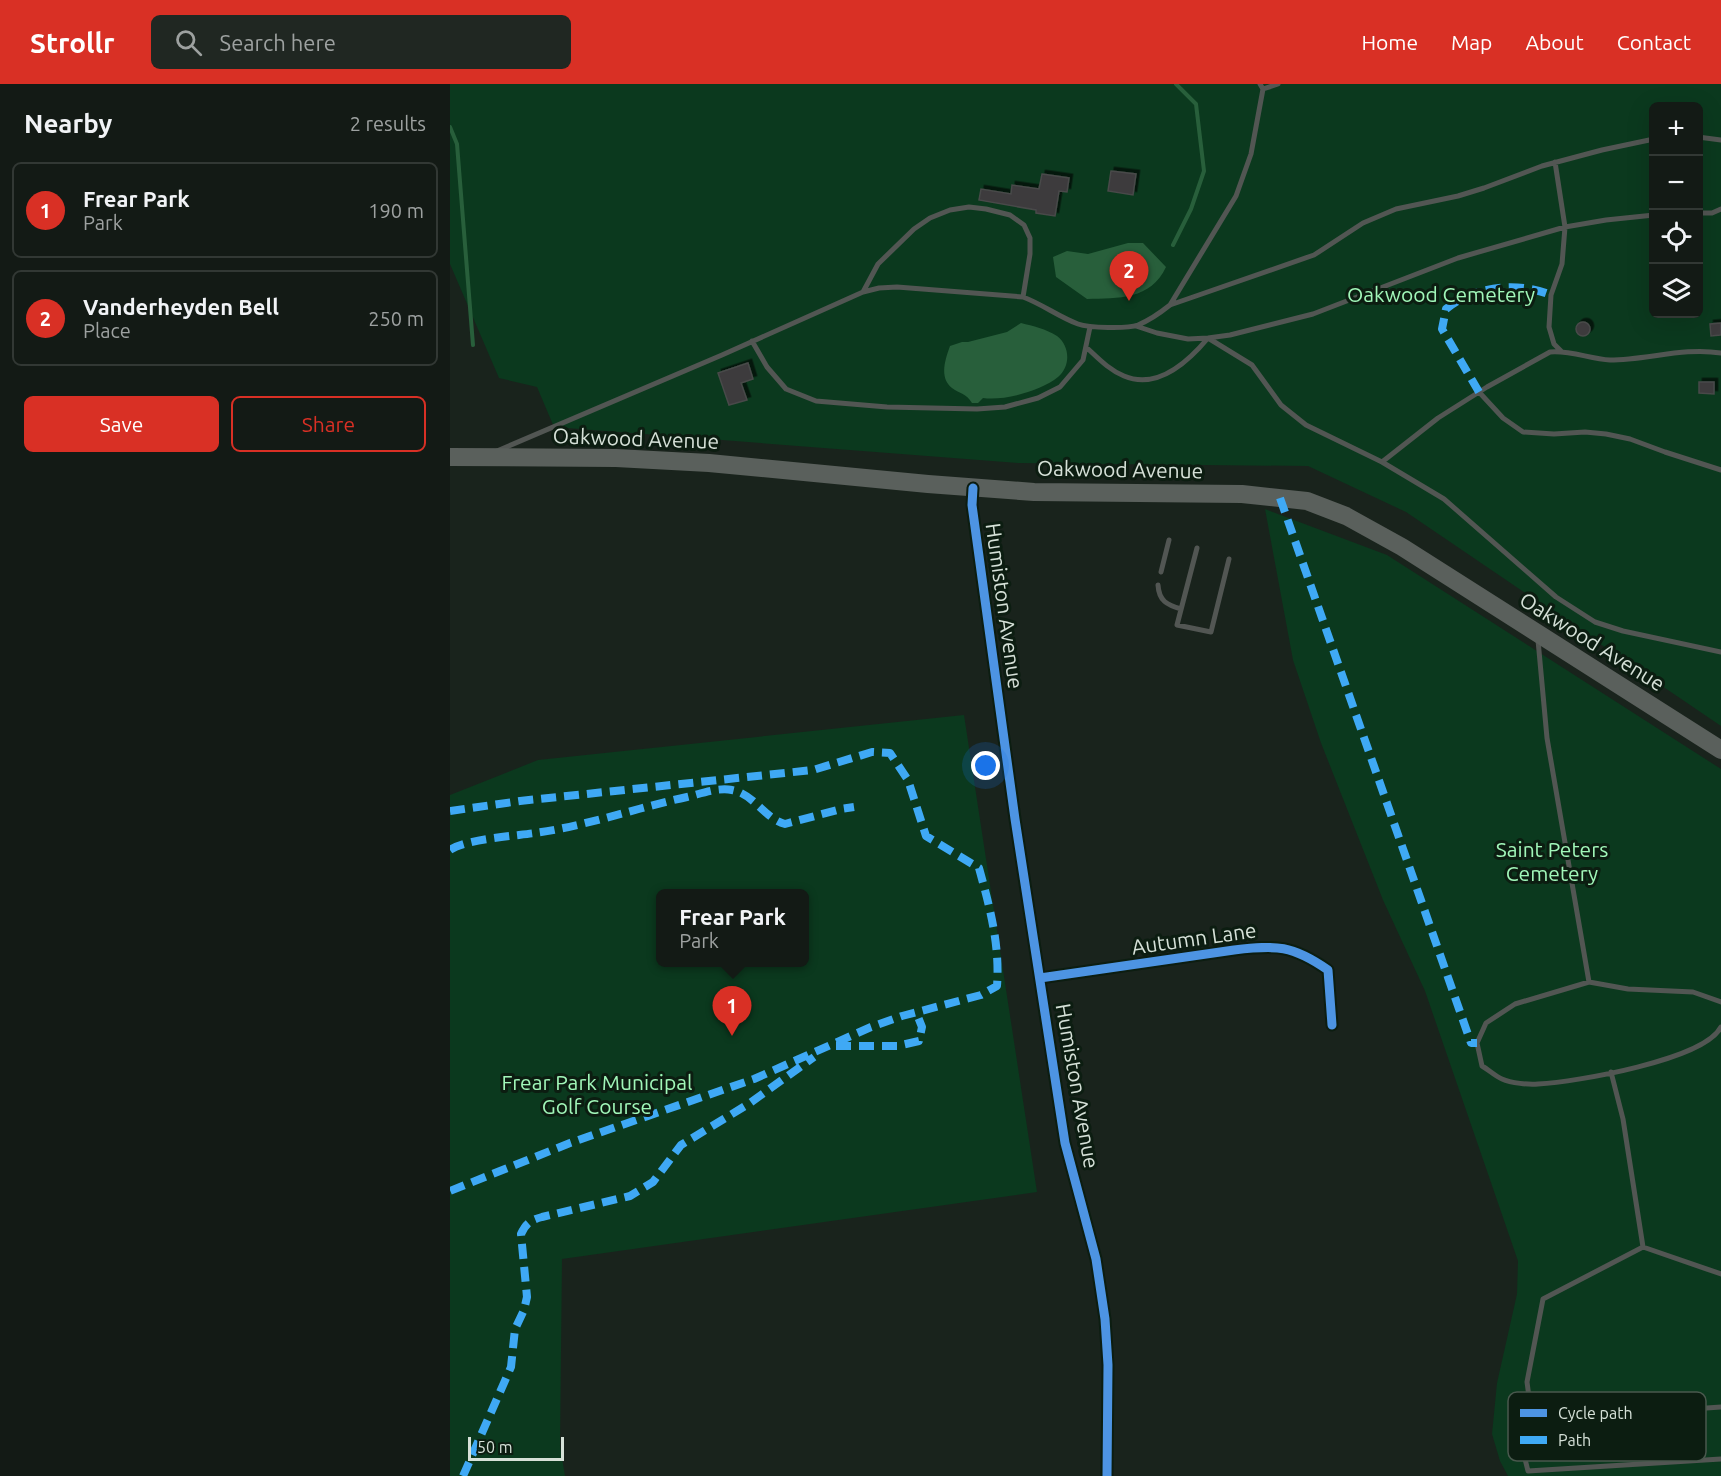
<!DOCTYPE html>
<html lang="en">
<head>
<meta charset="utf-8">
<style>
  :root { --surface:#131a15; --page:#202722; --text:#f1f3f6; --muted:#9da1a0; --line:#323834; --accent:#d93025 }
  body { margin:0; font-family:Ubuntu,sans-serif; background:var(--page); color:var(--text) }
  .controls { position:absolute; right:18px; top:18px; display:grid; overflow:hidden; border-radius:9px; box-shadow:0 6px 24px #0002 }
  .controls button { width:54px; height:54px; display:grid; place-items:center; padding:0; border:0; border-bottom:2px solid var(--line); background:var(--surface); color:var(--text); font:30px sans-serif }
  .scale { position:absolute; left:18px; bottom:15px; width:96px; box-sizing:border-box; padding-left:6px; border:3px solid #d6e1d8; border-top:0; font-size:16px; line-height:21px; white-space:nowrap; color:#d6e1d8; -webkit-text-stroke:4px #0c1d11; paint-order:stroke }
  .you { position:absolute; left:536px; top:682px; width:21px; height:21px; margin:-15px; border:4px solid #fff; border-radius:50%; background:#1a73e8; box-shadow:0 0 0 9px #1a73e833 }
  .badge { display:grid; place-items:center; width:39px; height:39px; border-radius:50%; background:var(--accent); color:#fff; font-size:20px; font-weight:700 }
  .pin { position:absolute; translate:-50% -50px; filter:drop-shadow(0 2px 3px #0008) }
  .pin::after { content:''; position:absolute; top:32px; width:21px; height:18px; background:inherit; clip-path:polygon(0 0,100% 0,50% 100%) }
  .popup { position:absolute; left:206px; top:805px; width:153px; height:78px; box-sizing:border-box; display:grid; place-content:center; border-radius:9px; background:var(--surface); filter:drop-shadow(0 2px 4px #0005); font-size:20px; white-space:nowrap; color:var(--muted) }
  .popup b { font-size:22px; color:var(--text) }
  .popup::after { content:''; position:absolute; left:50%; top:100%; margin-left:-12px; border:12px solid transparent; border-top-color:var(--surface) }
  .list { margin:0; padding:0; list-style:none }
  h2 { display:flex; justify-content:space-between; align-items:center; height:78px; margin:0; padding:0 24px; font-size:26px }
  h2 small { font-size:20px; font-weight:400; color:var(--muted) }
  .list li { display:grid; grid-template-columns:39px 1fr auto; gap:18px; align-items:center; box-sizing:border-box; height:96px; margin:0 12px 12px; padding:0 12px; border:2px solid var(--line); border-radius:9px }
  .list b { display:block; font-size:22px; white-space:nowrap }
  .list p { margin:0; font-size:20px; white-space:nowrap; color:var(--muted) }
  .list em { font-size:20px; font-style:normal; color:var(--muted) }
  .actions { display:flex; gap:12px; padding:18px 24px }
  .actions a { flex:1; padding:14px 0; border:2px solid var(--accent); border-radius:9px; text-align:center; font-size:21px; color:var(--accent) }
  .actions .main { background:var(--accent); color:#fff }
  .icon { flex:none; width:33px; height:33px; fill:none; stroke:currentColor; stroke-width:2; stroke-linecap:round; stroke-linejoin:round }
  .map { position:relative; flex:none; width:1271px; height:1392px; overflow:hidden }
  header { display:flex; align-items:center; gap:36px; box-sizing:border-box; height:84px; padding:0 30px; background:var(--accent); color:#fff }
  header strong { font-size:28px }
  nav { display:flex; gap:33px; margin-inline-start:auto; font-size:21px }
  .search { width:420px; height:54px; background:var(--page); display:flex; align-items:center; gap:15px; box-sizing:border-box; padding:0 21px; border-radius:9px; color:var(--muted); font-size:22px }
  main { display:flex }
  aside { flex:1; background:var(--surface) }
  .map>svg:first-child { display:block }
  .green { fill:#0b391e; fill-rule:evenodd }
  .water { fill:#285f3b }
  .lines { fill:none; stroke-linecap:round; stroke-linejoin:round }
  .stream { stroke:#285f3b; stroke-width:4 }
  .building { fill:#3d3a3e; stroke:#484a49; stroke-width:1.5; filter:url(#shadow) }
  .service { stroke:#525653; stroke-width:5 }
  .minor { stroke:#525653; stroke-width:10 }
  .primary { stroke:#5a605c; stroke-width:18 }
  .quiet { stroke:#3fa9f5; stroke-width:8; stroke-dasharray:15 8; stroke-linecap:butt }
  .cycleway-casing { stroke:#0c1d11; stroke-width:13 }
  .cycleway { stroke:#4d94e3; stroke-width:9 }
  .labels { text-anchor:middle; stroke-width:6; stroke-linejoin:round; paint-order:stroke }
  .park-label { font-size:21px; fill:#a1f7b9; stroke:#0c1d11 }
  .street-label { font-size:21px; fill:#d6e1d8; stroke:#0c1d11 }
  .key { fill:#0c1d11; stroke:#49584d; stroke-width:1.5 }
  .key-label { font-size:16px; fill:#d6e1d8 }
</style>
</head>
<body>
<header>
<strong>Strollr</strong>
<div class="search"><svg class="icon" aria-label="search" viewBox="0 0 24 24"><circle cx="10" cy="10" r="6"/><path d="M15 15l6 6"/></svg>Search here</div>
<nav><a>Home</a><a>Map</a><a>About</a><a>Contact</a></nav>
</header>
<main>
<aside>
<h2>Nearby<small>2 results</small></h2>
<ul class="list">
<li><span class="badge">1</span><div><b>Frear Park</b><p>Park</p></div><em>190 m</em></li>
<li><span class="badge">2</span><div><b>Vanderheyden Bell</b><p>Place</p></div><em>250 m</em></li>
</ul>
<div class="actions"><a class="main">Save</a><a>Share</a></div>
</aside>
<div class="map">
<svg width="1271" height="1392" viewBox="0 0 1271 1392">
  <defs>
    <filter id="shadow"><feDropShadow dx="3.5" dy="-3.5" stdDeviation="0" flood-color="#0009"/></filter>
  </defs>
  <rect width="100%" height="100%" fill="#19231c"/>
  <path class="green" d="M0,0h1271v642l-315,-214 -98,-46 -290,-3 -464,-36 -17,-40 -38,-9 -49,-114zM1204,22h44v208h-44z
    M815,425l122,46 334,214v707h-213l-8,-15 -8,-27 5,-51 20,-89 1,-33 -93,-270 -42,-91 -62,-157 -28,-83z
    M514,631l73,477 -475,67 -2,187 5,30h-115v-681l88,-35zM210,810h144v68h-144z"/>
  <path class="water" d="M678,159h15l23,24c-15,33 -48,31 -79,32l-31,-22 -3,-20 14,-6 21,3z
    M571,239c12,3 25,6 36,13 13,10 14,30 1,41 -17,14 -54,24 -75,21l-5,5h-6c-6,-10 -12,-9 -20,-15 -13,-10 -7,-28 -2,-42l12,-4h6l39,-10z"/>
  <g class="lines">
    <path class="stream" d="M0,43l7,17 16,201
      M723,161l18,-36 13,-38 -8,-67 -20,-20"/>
  </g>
  <path class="building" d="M661,87l25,3 -3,21 -25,-4z
    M592,90l27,4 -2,14 -8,-1 -4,25 -19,-3v-3l-57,-10 2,-11 30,5 1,-9 27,4z
    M1126 245a7 7 0 1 1 14 0a7 7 0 1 1-14 0Z
    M1271,239v12l-10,1 -1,-12z
    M298,279l5,16 -12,4 6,17 -18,5 -11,-32z
    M1249,298h15v12l-15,-1z"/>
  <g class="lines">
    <path class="service" d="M813,5l15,-5
      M1248,53l23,3
      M1105,78l10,65 -3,37 -11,31 -2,32 5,17 7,7
      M1248,129h14l9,-4
      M413,208l16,-4 18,-1 126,10
      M720,221l144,-50 49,-32 33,-14 62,-13 26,-8 58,-22 60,-16 52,-11
      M686,242l21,7 31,6 20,-1 22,-3 83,-21 145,-56 107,-31 41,-7 48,-5
      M302,257l15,26 19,22 30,12 71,6 90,2 28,-2 33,-9 22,-11 23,-27 7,-33
      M636,263c12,11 23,23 38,29 33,14 64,-14 84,-38l44,27 29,40 25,20 76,37 62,37 112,98 39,25 28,9 98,21
      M1029,308l24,26 20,14 31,2 31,-2 21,2 24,5 35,13 56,18
      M47,367l225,-96 141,-63 15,-28 36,-35 16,-11 20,-8 19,-3 17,2 24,6 14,10 6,13v16l-7,43c19,7 36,20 55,27 11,4 49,5 60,1 12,-5 22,-12 32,-20l66,-109 15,-42 12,-65 -3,-5
      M932,378l56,-44 49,-31 63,-35c20,-2 40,7 60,8 37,0 74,-13 111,-7
      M747,464l-20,77 34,7 18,-73
      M711,488l8,-32
      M708,501c1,16 9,20 23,24
      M1088,556l9,98 42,244
      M1271,918l-28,-10 -65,-3 -39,-7 -74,22 -29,19 -9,20 5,23c7,4 13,10 20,13 9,4 27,6 36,5 38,-2 166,-24 183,-57
      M1161,988l12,47 20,128 78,27
      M1193,1163l-100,52 -16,83 4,30 18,7 172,-12
      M1081,1328l-7,43 4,16 193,-12"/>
    <path class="minor" d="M523,404l-1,17 43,314 50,324 31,116 9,60 3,46 -1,111
      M590,894l194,-28c43,-5 58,-5 94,20l4,55"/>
    <path class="primary" d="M0,373l166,1 93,5 219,21 106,8 208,2 65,7 39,15 56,31 319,203"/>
    <path class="quiet" d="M1029,308l-37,-63 4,-20c29,-23 71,-28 105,-14
      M830,414l191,545h6
      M0,727l70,-10 293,-31 59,-18 18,1 18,27 18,56 53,32c11,40 21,77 18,118l-16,9 -79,21 -31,11 -117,52 -184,64 -120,48
      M0,766c16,-11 64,-14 85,-17 51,-7 101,-25 152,-36 13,-3 31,-10 45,-7 22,4 32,28 53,34l56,-15 13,-2
      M386,962h61l22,-5 3,-14 -6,-15
      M13,1392l48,-109 4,-38 9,-19 3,-13 -6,-63c5,-11 10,-14 21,-17l88,-21 23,-14 28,-37 69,-42 64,-46"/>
    <g class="cycleway-casing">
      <path id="cycleway" d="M523,404l-1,17 43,314 50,324 31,116 9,60 3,46 -1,111
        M590,894l194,-28c43,-5 58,-5 94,20l4,55"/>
    </g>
    <use href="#cycleway" class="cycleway"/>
  </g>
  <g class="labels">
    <g class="park-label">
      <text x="991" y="218">Oakwood Cemetery</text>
      <text x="1102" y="773">Saint Peters<tspan x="1102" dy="24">Cemetery</tspan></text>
      <text x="147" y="1006">Frear Park Municipal<tspan x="147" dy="24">Golf Course</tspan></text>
    </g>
    <g class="street-label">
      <text transform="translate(186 355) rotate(2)" y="7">Oakwood Avenue</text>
      <text transform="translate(670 386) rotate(1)" y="7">Oakwood Avenue</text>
      <text transform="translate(554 522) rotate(82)" y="7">Humiston Avenue</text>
      <text transform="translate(1142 558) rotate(32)" y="7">Oakwood Avenue</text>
      <text transform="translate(744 855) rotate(-8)" y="7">Autumn Lane</text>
      <text transform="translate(627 1002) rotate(80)" y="7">Humiston Avenue</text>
    </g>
  </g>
  <rect x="1058" y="1308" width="198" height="69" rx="9" class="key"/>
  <rect x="1070" y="1325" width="27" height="8" fill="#4d94e3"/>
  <rect x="1070" y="1352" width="27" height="8" fill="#3fa9f5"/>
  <g class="key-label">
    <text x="1108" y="1335">Cycle path</text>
    <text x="1108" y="1362">Path</text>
  </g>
</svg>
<div class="controls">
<button>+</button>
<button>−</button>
<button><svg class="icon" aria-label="locate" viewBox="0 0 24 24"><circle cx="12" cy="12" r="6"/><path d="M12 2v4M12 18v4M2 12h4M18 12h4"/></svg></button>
<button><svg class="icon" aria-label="layers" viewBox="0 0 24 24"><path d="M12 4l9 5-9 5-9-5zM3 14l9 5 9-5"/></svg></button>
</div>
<div class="scale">50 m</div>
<div class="you"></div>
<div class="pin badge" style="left:282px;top:952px">1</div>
<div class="popup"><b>Frear Park</b>Park</div>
<div class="pin badge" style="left:679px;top:217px">2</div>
</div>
</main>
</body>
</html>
